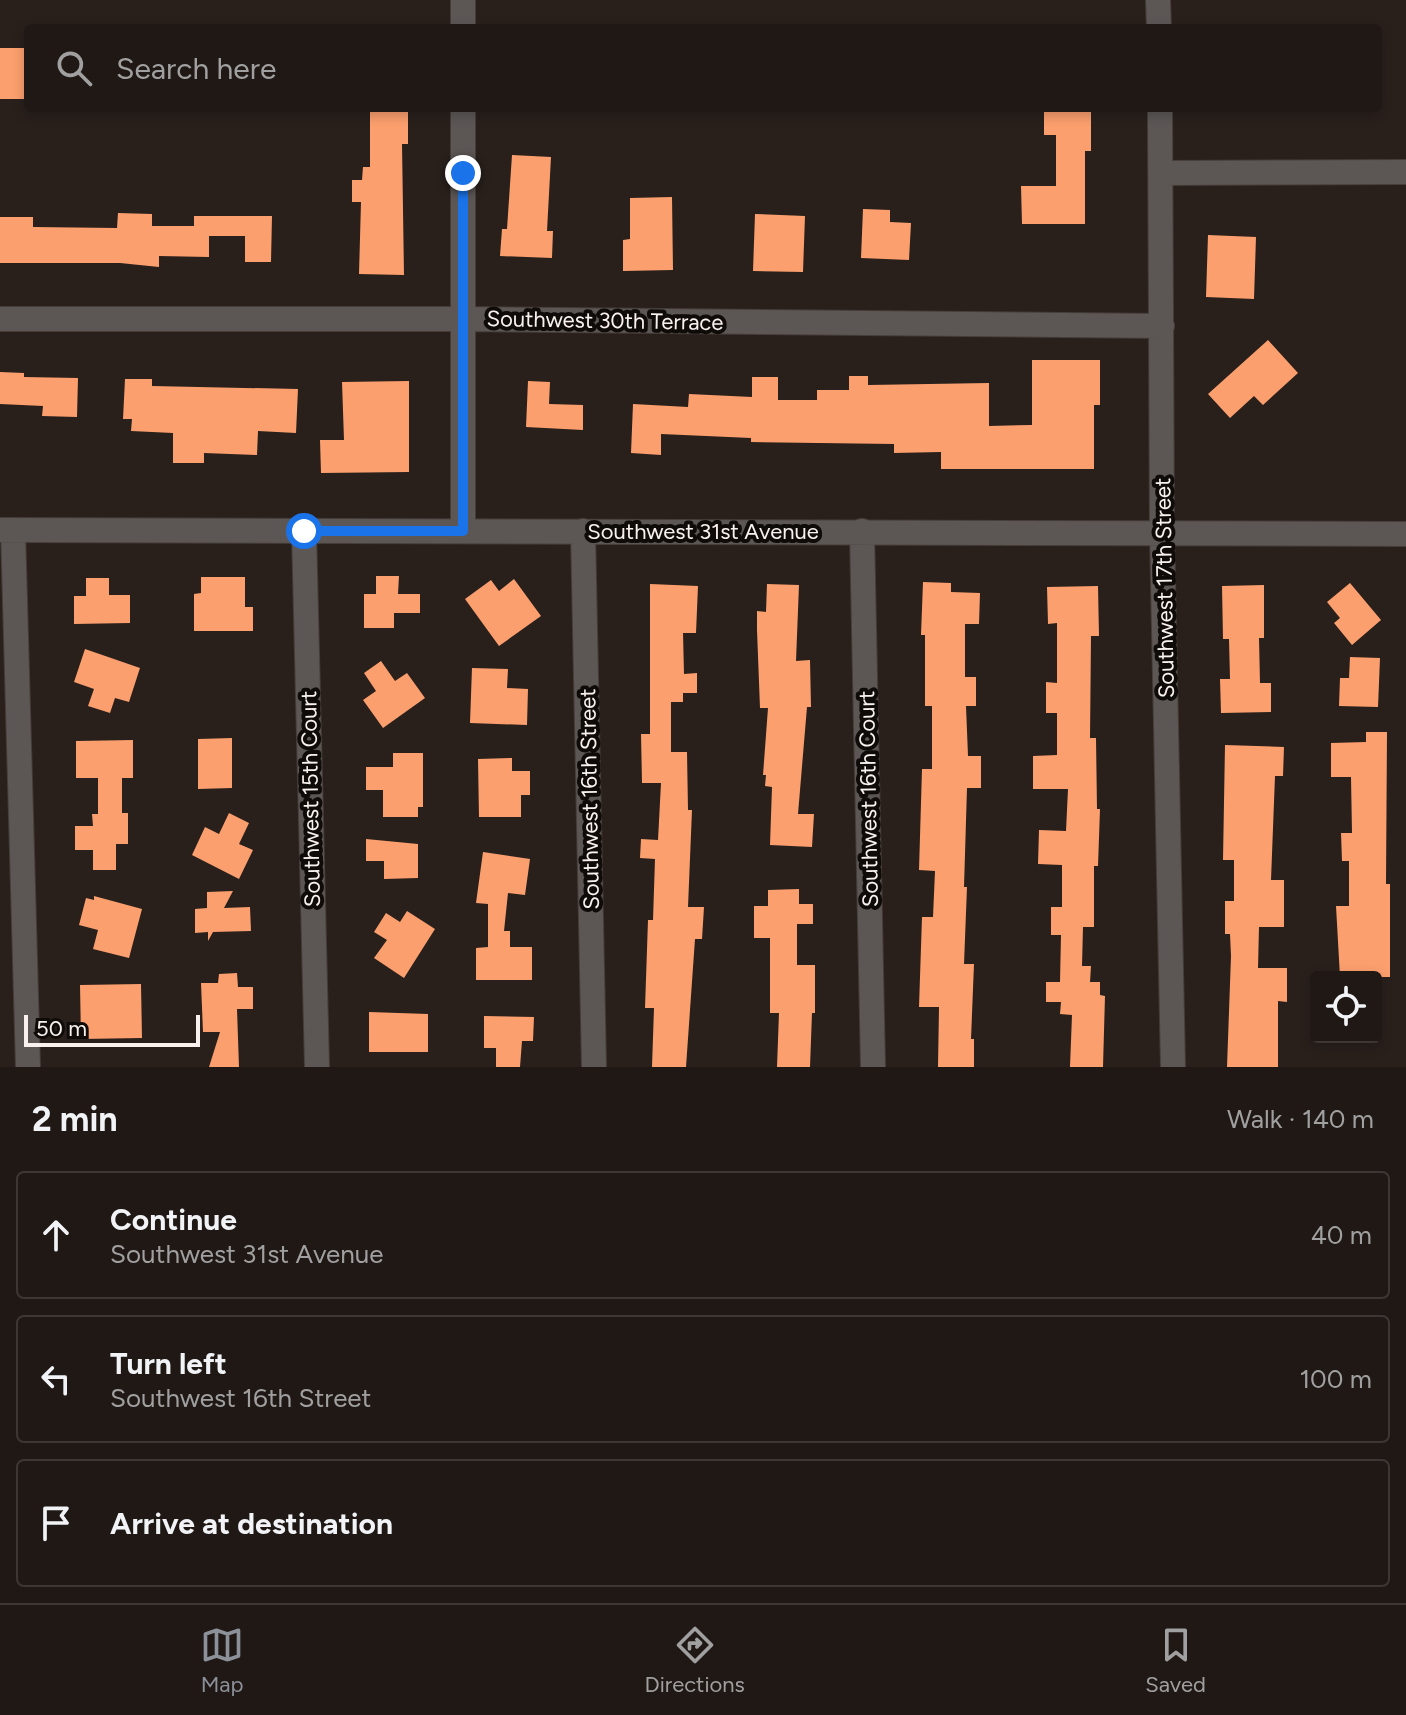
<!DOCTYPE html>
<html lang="en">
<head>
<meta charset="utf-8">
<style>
  :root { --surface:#1f1815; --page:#27211e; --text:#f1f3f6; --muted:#a1a0a0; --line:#3c3734; --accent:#8c9099 }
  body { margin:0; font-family:Figtree,sans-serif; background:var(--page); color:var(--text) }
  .controls { position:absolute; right:24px; bottom:24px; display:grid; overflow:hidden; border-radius:8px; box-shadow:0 4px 12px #0003 }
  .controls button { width:72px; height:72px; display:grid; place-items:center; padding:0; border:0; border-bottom:2px solid var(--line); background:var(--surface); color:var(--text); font:40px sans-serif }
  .scale { position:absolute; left:24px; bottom:20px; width:176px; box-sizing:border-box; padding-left:8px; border:4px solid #f8f1ee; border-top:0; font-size:22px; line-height:28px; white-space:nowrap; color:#f8f1ee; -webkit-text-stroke:6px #0f0b09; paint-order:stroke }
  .stop { position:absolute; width:24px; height:24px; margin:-18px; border:6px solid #1a73e8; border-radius:50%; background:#fff }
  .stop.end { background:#1a73e8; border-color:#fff; box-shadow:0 2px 8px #0008 }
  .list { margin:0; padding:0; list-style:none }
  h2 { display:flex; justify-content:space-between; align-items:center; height:104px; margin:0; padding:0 32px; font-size:34px }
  h2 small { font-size:26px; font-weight:400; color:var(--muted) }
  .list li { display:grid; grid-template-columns:52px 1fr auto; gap:24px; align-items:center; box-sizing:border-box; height:128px; margin:0 16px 16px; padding:0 16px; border:2px solid var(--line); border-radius:8px }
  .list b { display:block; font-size:30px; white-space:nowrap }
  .list p { margin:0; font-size:26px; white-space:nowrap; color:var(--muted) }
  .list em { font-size:26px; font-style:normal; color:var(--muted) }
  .icon { flex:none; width:44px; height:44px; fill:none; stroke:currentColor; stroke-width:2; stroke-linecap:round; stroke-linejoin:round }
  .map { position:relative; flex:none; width:1406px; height:1067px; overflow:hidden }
  .search { position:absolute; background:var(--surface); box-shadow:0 4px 12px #0003; left:24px; right:24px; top:24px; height:88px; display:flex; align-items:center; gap:20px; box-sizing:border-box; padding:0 28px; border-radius:8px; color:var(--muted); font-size:30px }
  .sheet { height:536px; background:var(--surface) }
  nav { display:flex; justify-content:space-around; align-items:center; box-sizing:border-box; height:112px; border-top:2px solid var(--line); background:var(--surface); font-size:22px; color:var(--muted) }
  nav a { display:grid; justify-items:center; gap:4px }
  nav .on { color:var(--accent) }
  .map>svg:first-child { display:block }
  .building { fill:#fc9f6e }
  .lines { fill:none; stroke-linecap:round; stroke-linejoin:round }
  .minor-casing { stroke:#463d39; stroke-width:26 }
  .minor { stroke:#5c5755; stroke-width:24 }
  .route { stroke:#1a73e8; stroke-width:10 }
  .labels { text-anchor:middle; stroke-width:8; stroke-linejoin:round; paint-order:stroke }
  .street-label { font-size:22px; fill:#f8f1ee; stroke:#0f0b09 }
</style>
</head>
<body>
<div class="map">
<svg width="1406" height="1067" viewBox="0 0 1406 1067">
  <rect width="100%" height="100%" fill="#29201c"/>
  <path class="building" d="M0,48h28v51h-28z
    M370,108h38v36h-6l2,131 -45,-1 2,-72h-9v-22h10l1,-13h7z
    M1044,108h47v43h-6v73h-63l-1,-38h35v-51h-12z
    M512,155l39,2 -4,74h6l-1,27 -52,-2 2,-27h5z
    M672,197l1,73 -50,1v-31l7,-1v-41z
    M863,209l27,1v12l21,1 -2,37 -48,-2z
    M118,213l34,1v12h42v-10h78l-1,46h-26v-26h-36v21l-50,-1v11l-39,-4h-120v-46h33v10l84,1z
    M755,214l50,2 -2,56 -50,-1z
    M1208,235l48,2 -2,62 -48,-2z
    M1268,340l30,33 -35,32 -9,-9 -24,22 -22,-24z
    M1032,360h68v45h-6v64h-153v-17l-47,1v-9l-143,-2v-4l-90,-4v21l-30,-2 2,-49 55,3 1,-13 63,3v-20h26v23h39v-10h32v-14h19v9l121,-2v43l43,-1z
    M0,372l24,1v4l54,1 -1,39 -35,-1 1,-10 -43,-2z
    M125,379h27v7l146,3 -2,44 -38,-2 -1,24 -53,-2v10h-31v-30l-42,-2 1,-12h-9z
    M409,381v91l-88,1 -1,-33h24l-2,-58z
    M528,381l22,1 -1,22 34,1v25l-57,-3z
    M376,576h23l-1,18h22v19h-26v15h-30v-34h12z
    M201,577h44v30h8v24h-59v-37l7,-1z
    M86,578h23v17h21v28l-56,1v-28h12z
    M514,579l27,37 -42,30 -34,-47 26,-19 8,11z
    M923,582l28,1v9l29,1 -1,31h-14v53h11v29h-10l2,50h13v32h-14l-3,99h3l-3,77h10l-3,75h3v28h-36l1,-60h-20l3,-90h11l2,-46 -16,-1 3,-101h10v-63h-7v-71h-4z
    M1350,583l31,37 -29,25 -18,-22 6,-5 -13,-16z
    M650,584l48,2 -2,47h-13l1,41 13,-1v20h-14v9h-12v50h16l1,58h4l-4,97h16l-2,32h-7l-9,128h-34l2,-59h-9l3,-88h5l2,-61 -15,-1 1,-19 17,1 3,-57h-19l-1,-49h9z
    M767,584l32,1 -3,76 14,-1 1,47h-4l-9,107h16l-2,33 -42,-2 2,-58 -7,-1 1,-11h-3l5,-67h-8l-3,-78v-19l9,1z
    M1264,585v53h-5l1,45h11v29l-50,1 -1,-34h10l-1,-40h-6l-1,-53z
    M1098,586l1,50h-8l-1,102h6l1,71h3l-2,57h-4v61h-11l-1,39h9l-1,16h10v13l5,1 -2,71h-33l2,-52 -12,-1 1,-12h-15v-20h14l1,-47h-10v-28h11v-42l-24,-1 1,-34 27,1 2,-42h-35v-33l24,-1v-42h-11v-31l11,1v-60l-9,1 -1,-37z
    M85,649l55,19 -11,34 -14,-4 -5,15 -22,-7 6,-17 -20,-7z
    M1350,657l30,1 -2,49 -39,-1 1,-28h9z
    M381,661l14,20 12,-8 18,25 -42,30 -20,-28 13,-9 -12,-18z
    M472,668l36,1 -1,19 21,1 -1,36 -57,-2z
    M1366,732h21l-1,152h4v93h-50l-4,-71h13v-45h-7l-1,-28h11l-1,-56h-20v-34l35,-1z
    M232,738v50l-34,1v-50z
    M133,740v38h-11v35h6v31h-12v26h-23v-20h-18v-24h18l-1,-12h6v-36h-22v-37z
    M1225,745l59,2 -1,29h-8l-4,104h13v47h-25l-1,41h29v34l-9,-1v66h-51l4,-111 -1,-22h-5v-33h9v-41h-11z
    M393,753h30v54h-5v10h-35v-27h-17v-23h27z
    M512,758v13h18v24h-9v22h-42l-1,-58z
    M229,813l20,10 -10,21 14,6 -14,29 -47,-24 13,-28 14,7z
    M366,839l52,5v34l-34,1v-18h-18z
    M483,852l47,7 -5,36 -17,-2 -4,38h6v16h22v33h-56v-32l12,-1v-43l-12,-1z
    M799,889v15h14v20h-16v41h18v48h-3l-2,54h-33l2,-54h-9v-75h-16v-32h14v-16z
    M233,891l-9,17 26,-1 1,24 -38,1 -5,9v-9l-13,1v-24l12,-1v-16z
    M94,896l48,13 -13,49 -36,-9 5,-19 -19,-5 7,-27 8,2z
    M407,911l28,18 -31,49 -30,-20 13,-18 -13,-8 12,-19 14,9z
    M237,973l1,14h15v22h-16l2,58h-30l11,-35h-17l-2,-49h17l1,-9z
    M141,984l1,54 -61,1 -1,-54z
    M369,1012l59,2v38h-59z
    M484,1016l50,1 -1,24h-11l-2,26h-24v-19h-12z"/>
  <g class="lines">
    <g class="minor-casing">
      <path id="minor" d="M1158,0l1,28
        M463,28v-28
        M1160,108l2,424 11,535
        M1161,173l245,-1
        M0,319h464l698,7
        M0,530l1406,4
        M13,530l15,537
        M304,531l13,536
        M463,531v-423
        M583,531l11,536
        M862,531l11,536"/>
    </g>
    <use href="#minor" class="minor"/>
  </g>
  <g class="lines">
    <path class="route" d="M304,531h159v-358"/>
  </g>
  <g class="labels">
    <g class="street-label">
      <text transform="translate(605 320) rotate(1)" y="8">Southwest 30th Terrace</text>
      <text x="703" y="539">Southwest 31st Avenue</text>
      <text transform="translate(1164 588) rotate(-91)" y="8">Southwest 17th Street</text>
      <text transform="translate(310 799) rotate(-91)" y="8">Southwest 15th Court</text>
      <text transform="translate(589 799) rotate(-91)" y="8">Southwest 16th Street</text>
      <text transform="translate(868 799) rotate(-91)" y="8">Southwest 16th Court</text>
    </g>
  </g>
</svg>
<div class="controls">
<button><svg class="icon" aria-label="locate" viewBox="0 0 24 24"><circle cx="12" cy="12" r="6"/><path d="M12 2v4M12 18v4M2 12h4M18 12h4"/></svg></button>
</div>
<div class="scale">50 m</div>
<div class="stop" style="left:304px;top:531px"></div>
<div class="stop end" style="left:463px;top:173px"></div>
<div class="search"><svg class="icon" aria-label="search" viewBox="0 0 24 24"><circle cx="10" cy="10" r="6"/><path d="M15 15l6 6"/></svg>Search here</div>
</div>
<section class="sheet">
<h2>2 min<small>Walk · 140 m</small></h2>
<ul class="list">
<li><svg class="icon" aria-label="ahead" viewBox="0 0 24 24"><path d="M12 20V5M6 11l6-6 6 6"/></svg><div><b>Continue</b><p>Southwest 31st Avenue</p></div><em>40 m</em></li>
<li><svg class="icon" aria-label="left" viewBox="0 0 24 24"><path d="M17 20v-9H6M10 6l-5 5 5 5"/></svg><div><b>Turn left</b><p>Southwest 16th Street</p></div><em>100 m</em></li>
<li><svg class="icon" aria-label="arrive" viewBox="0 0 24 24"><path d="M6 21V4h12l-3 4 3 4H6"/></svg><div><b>Arrive at destination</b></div></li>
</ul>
</section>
<nav>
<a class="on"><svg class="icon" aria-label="map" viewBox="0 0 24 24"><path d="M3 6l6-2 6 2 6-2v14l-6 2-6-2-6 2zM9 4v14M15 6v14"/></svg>Map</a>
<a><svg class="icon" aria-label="directions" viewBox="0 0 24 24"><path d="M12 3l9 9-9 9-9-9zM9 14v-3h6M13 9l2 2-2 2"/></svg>Directions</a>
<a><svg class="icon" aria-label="saved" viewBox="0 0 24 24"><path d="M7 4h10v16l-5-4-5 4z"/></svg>Saved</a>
</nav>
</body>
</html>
